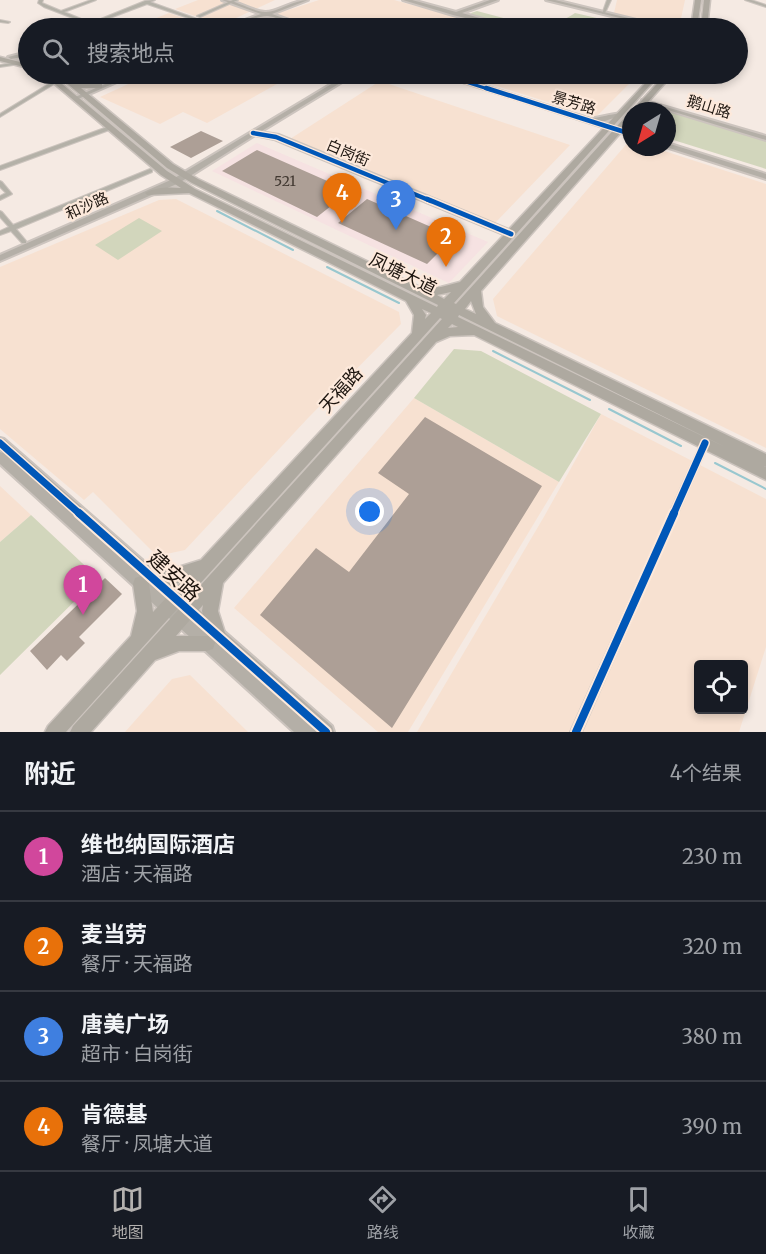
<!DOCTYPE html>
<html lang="zh">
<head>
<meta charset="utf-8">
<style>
  :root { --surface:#171b24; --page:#242831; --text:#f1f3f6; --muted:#9ea1a6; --line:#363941; --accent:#b4b1af }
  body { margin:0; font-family:Merriweather,"Noto Sans SC",serif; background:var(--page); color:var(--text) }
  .controls { position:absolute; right:18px; bottom:18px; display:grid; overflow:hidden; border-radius:6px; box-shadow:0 3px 9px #0003 }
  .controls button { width:54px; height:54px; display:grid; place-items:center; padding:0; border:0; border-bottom:2px solid var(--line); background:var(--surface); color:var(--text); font:30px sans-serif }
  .compass { position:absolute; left:622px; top:102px; width:54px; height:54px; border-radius:50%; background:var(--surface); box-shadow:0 3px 9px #0003; rotate:217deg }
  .you { position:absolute; left:370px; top:512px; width:21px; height:21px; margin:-15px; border:4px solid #fff; border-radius:50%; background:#1a73e8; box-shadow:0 0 0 9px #1a73e833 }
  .badge { display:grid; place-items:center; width:39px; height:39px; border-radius:50%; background:var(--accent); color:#fff; font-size:20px; font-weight:700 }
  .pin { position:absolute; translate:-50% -50px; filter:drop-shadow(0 2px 3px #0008) }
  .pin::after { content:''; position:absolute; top:32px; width:21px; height:18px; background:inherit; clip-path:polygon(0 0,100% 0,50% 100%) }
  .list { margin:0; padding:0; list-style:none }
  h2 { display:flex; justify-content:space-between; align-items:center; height:78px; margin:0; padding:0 24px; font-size:26px }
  h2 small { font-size:20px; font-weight:400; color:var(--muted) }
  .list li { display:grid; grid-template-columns:39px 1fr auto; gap:18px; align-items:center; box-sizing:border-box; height:90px; padding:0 24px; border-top:2px solid var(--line) }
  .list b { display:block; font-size:22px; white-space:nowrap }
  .list p { margin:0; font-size:20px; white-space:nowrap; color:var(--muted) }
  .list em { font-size:20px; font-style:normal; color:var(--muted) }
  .icon { flex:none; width:33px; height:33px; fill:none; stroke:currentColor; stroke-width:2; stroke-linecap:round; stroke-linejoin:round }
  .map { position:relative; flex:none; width:766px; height:732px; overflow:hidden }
  .search { position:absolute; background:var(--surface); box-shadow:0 3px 9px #0003; left:18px; right:18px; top:18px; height:66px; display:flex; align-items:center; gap:15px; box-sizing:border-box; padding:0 21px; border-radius:33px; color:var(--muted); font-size:22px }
  .sheet { height:438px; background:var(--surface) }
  nav { display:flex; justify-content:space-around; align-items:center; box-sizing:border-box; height:84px; border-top:2px solid var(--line); background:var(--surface); font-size:16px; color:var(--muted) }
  nav a { display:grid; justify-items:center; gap:3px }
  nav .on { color:var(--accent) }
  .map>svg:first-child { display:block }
  .commercial { fill:#f6e2e2 }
  .built { fill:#f7e1d1; fill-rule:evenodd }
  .green { fill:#d2d6bc }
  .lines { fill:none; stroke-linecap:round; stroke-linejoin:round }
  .stream { stroke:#98c7cf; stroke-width:2 }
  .building { fill:#ad9f96 }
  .street-casing { stroke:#ccc4be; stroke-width:2 }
  .secondary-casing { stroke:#ccc4be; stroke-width:4 }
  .primary-casing { stroke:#ccc4be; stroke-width:3 }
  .street { fill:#b4b1a8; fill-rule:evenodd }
  .secondary { fill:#b4afa7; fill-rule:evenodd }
  .primary { fill:#aea9a0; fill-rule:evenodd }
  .cycleway-far4-casing { stroke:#fde9db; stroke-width:5 }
  .cycleway-far3-casing { stroke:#fde9db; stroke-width:7 }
  .cycleway-far2-casing { stroke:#fde9db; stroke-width:8 }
  .cycleway-far1-casing { stroke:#fde9db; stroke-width:10 }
  .cycleway-casing { stroke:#fde9db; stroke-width:12 }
  .cycleway-far4 { stroke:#0057b8; stroke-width:3 }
  .cycleway-far3 { stroke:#0057b8; stroke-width:4.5 }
  .cycleway-far2 { stroke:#0057b8; stroke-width:5 }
  .cycleway-far1 { stroke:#0057b8; stroke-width:7 }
  .cycleway { stroke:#0057b8; stroke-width:8 }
  .labels { text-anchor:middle; stroke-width:4.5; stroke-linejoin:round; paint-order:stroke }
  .far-number-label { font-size:14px; fill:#413831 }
  .far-street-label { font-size:15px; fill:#1d150f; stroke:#fde9db }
  .street-label { font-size:18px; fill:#1d150f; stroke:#fde9db }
  .near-street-label { font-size:21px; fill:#1d150f; stroke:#fde9db }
</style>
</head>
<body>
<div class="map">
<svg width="766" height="732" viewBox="0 0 766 732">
  <rect width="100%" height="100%" fill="#f5eae3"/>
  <path class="commercial" d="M257,143l231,99 -39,41 -237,-112z"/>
  <path class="built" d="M198,0h77l-54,25 -46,-16z
    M319,0h75l102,28h-177l-43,-14z
    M617,0h68l-5,23 -19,2 -47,-12z
    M169,13l43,15h-81z
    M150,74h145l-88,49 -24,-11 -23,12 -60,-27z
    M458,74h181l-43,43z
    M380,81l190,64 -75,78 -205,-84z
    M630,140l1,7h21l114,37v264l-269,-132 -4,-17z
    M176,199l223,113 2,12 -93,94 -123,132 -28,6 -64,-64 -9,8 -84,-71v-162l159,-67z
    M414,398l145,84 -151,250h-30l-144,-124z
    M601,414l165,85v148l-27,85h-322l128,-217zM698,664h46v46h-46z
    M0,486l31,29 -31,27z
    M190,675l58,57h-123l47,-53z"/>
  <path class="green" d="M477,11l49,13 -9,4 -45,-12 -1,-3z
    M575,13l65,15h-93c9,-7 19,-8 28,-15z
    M655,107l111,33v29l-99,-31v-27h-16z
    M139,218l23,13 -44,29 -23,-15z
    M454,349l27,2 120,63 -42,68 -145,-84z
    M31,515l67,63 -98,97v-133z"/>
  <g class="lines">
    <path class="stream" d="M217,211l76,39
      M327,267l72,36
      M493,351l97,49
      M609,409l72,37
      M715,463l51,26"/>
  </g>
  <path class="building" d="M201,131l22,10 -32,17 -21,-11z
    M257,150l93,41 -33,26 -95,-46z
    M367,199l87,38 -27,27 -89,-41z
    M425,417l117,69 -150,242 -132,-113 56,-67 33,24 60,-78 -31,-21z
    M105,578l17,16 -43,43 6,6 -18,18 -6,-6 -14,15 -17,-19z"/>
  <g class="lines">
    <g class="street-casing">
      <path id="street" d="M39,0h4l-1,3 19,8 30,-11h5l-32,12 27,11 54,-22 10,-1 -5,2 72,26h-4l-71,-24 -56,21 -47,-18 -6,-4z
        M233,0h5l-38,17 -3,-1z
        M607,0h4l-6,13 -3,1z
        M745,0h6l15,5v2z
        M0,20l10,2 -2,1 -8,-1z
        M18,62l2,1v1l-20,3v-2z
        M55,80l4,1 -59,36v-3z
        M110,126l3,2 -1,1 -112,41v-4z
        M150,169l2,1v2l-136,57 10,12v2h-4l-11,-12 -11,4v-4l9,-4 -9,-10v-6l2,1 11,13z
        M0,181l2,1 10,12 -12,6v-4l6,-3 -6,-6z
        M705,439l3,1 1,3 -127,289h-12l131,-289 1,-3z"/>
    </g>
    <g class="secondary-casing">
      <path id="secondary" d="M222,0c16,0 28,11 43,12 11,1 28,-12 43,-12l-36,14 39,14c-15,2 -28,-10 -43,-12 -12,-1 -28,12 -42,12v-1l35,-13z
        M403,0h9l44,12 34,-12h8l-36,13 52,15h-8l-53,-13z
        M546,0h9l114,28h-8z
        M91,22l2,1v2l-12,3h-7z
        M28,52v4l-17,3 -3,-2z
        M128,74h7l-57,25 -5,-1z
        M348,74h7l-95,58 19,3 235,97v4h-6l-234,-97 -19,-4 -76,48 -179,78v-6l173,-76z
        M438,74h8l145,45c2,-1 28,-6 31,-6v2l-17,6h-8l34,11v4z
        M642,100l124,36v4l-124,-38z
        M667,143l99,31v5l-100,-32z
        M0,438l4,1 328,287 2,6h-40l-294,-268v-12l3,1 -3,-3z"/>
    </g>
    <g class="primary-casing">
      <path id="primary" d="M695,0h6l-4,28h-6z
        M704,0h6l-3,28h-6z
        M0,57l28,7v4l-28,-7z
        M43,74h7l117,97 28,18 242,118 1,-2 -246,-122 -25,-15 -104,-88 4,-2 8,5 27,1v4h-21l92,76 25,15 224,109 19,-1 19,-5 194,-208h6l-206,229 2,1 172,-190h3v7l-150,170 2,16 12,16 271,131v13l-2,-1 2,1v13l-292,-145 -24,1 -14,6 -213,241 -5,28 8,25 -2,6 -6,2 -3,-1 -2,6 -6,2h-28l-24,9 -64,72h-21l3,-6 369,-407 -2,-1 -374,414h-21l3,-6 83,-90 6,-25 -4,-27 2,-6 6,-2 3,-5 5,-3 20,2 32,-10 211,-227 2,-18 -8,-14 -217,-108 -42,2 -2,-2c11,-6 24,-6 36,-5l-20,-13zM451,292l-7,7 -7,-4zM471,301l5,13 -11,-5zM422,309l9,4 -6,6 1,-4zM459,315l266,132 -267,-130zM452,324l6,3 -10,1zM181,582l-28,30 -4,-28 20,2zM203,605l-1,6 8,25h-34z
        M666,74h7l-33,37h-8z"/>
    </g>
    <use href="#street" class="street"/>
    <use href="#secondary" class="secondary"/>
    <use href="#primary" class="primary"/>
    <g class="cycleway-far4-casing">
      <path id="cycleway-far4" d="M441,74l50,16"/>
    </g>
    <g class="cycleway-far3-casing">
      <path id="cycleway-far3" d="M486,88l145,46
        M253,133l23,4 155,64"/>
    </g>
    <g class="cycleway-far2-casing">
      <path id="cycleway-far2" d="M427,199l84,35"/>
    </g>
    <g class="cycleway-far1-casing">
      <path id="cycleway-far1" d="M0,443l81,72
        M673,515l32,-72"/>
    </g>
    <g class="cycleway-casing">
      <path id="cycleway" d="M79,513l247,219
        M576,732l98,-219"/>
    </g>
    <use href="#cycleway-far4" class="cycleway-far4"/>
    <use href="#cycleway-far3" class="cycleway-far3"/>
    <use href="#cycleway-far2" class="cycleway-far2"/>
    <use href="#cycleway-far1" class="cycleway-far1"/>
    <use href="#cycleway" class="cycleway"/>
  </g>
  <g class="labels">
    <g class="far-number-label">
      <text x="285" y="186">521</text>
    </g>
    <g class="far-street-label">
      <text transform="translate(574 103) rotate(17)" y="5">景芳路</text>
      <text transform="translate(709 107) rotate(17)" y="5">鹅山路</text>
      <text transform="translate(348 153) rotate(23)" y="5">白岗街</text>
      <text transform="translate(87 206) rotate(-24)" y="5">和沙路</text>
    </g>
    <g class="street-label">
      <text transform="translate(403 274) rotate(26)" y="6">凤塘大道</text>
      <text transform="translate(341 390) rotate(-48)" y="6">天福路</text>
    </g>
    <g class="near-street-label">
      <text transform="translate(174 576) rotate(42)" y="7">建安路</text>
    </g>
  </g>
</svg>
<div class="controls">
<button><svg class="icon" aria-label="locate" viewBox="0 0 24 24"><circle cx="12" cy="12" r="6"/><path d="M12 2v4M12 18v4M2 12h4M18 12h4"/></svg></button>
</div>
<svg class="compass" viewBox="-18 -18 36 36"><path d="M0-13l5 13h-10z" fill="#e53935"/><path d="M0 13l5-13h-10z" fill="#9ea1a6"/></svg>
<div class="you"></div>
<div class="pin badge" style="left:83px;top:615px;background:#d1479c">1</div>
<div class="pin badge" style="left:446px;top:267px;background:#e8710a">2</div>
<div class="pin badge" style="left:396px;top:230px;background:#3f7fe0">3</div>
<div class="pin badge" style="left:342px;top:223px;background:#e8710a">4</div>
<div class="search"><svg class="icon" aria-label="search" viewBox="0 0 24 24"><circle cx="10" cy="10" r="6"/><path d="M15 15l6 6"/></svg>搜索地点</div>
</div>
<section class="sheet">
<h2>附近<small>4个结果</small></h2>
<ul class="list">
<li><span class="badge" style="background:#d1479c">1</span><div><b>维也纳国际酒店</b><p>酒店 · 天福路</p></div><em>230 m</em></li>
<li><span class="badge" style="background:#e8710a">2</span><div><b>麦当劳</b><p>餐厅 · 天福路</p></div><em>320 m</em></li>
<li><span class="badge" style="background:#3f7fe0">3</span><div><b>唐美广场</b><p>超市 · 白岗街</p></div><em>380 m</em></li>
<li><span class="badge" style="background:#e8710a">4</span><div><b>肯德基</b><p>餐厅 · 凤塘大道</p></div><em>390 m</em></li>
</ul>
</section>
<nav>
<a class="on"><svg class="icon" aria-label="map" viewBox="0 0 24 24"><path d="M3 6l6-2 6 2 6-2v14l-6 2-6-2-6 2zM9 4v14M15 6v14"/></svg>地图</a>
<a><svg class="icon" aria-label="directions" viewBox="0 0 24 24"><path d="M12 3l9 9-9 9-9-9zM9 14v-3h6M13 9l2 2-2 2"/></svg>路线</a>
<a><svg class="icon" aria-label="saved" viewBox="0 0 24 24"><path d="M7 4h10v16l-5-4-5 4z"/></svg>收藏</a>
</nav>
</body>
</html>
